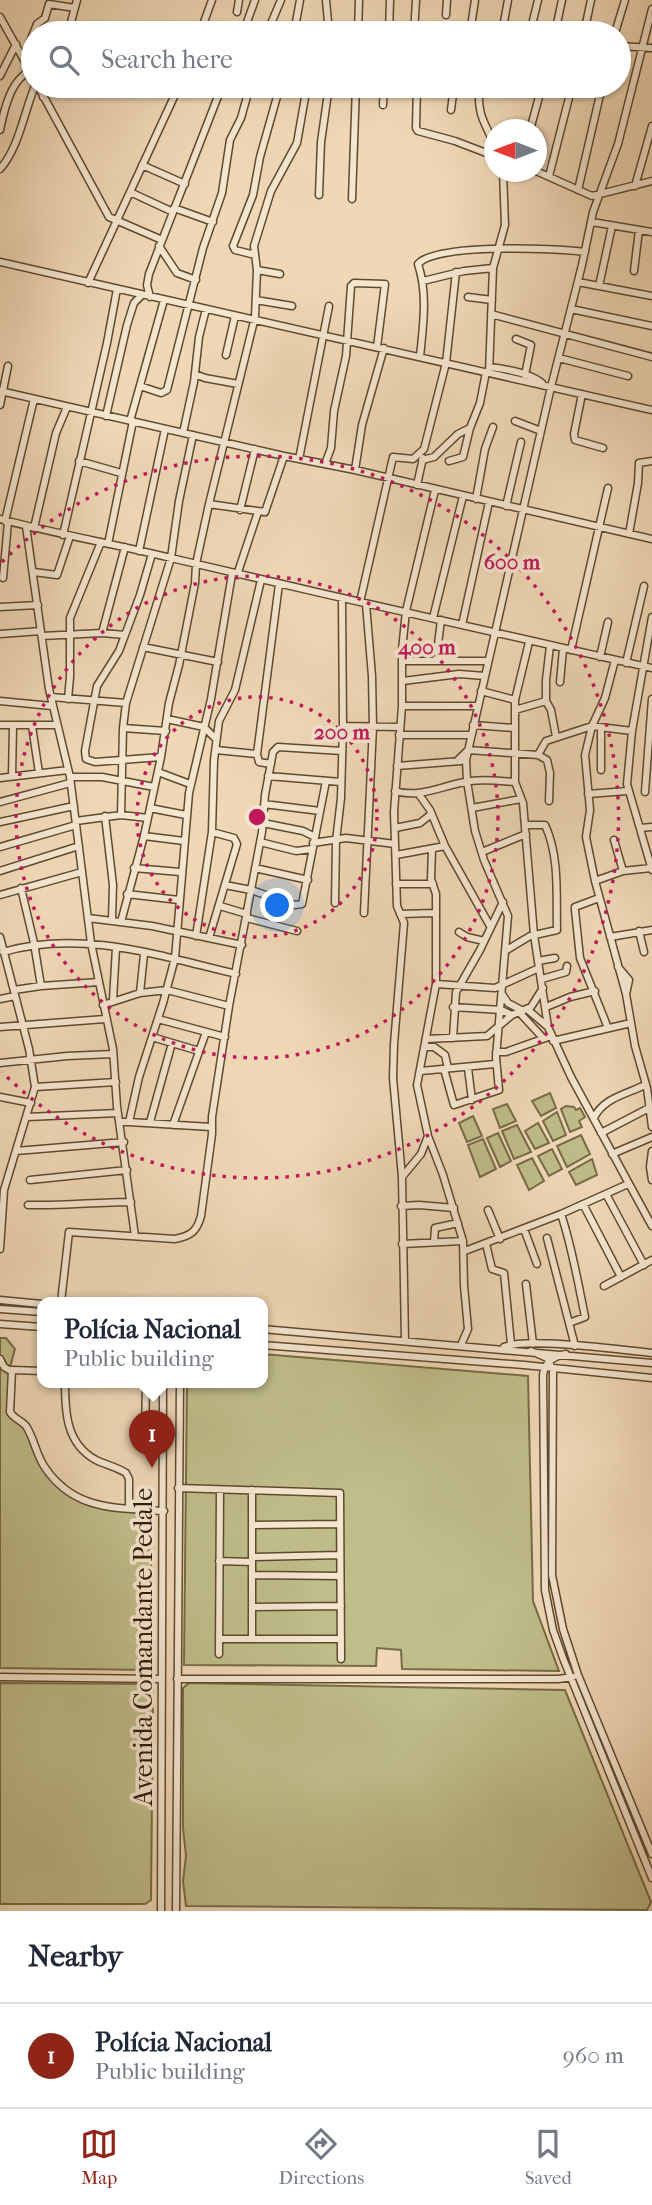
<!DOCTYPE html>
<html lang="en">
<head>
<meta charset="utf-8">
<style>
  :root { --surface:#fff; --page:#f2f2f3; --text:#1f2937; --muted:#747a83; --line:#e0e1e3; --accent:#8f2418 }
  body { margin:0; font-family:"IM FELL French Canon",serif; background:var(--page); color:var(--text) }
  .compass { position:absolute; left:484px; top:119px; width:63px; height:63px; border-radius:50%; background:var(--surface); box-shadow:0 2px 5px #0004; rotate:270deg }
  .you { position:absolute; left:278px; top:906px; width:24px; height:24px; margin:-18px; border:5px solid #fff; border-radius:50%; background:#1a73e8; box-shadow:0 0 0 10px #1a73e833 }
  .badge { display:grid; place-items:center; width:46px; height:46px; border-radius:50%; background:var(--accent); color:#fff; font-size:23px; font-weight:700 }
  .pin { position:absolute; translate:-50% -58px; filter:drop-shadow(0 2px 4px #0008) }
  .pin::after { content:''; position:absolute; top:37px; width:24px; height:21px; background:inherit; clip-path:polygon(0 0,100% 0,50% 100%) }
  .popup { position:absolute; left:37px; top:1297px; width:231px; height:91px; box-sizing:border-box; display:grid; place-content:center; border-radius:14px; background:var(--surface); filter:drop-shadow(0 2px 5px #0005); font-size:23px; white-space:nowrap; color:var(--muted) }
  .popup b { font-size:26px; color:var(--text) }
  .popup::after { content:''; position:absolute; left:50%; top:100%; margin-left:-14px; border:14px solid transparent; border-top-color:var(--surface) }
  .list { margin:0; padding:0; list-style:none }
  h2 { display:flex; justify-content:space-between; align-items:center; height:91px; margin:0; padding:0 28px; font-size:30px }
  h2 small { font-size:23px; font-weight:400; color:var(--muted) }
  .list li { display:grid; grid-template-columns:46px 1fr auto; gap:21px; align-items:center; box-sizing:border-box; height:105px; padding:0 28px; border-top:2px solid var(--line) }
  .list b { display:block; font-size:26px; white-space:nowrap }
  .list p { margin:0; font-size:23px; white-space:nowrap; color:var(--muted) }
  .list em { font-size:23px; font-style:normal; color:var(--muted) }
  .icon { flex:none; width:38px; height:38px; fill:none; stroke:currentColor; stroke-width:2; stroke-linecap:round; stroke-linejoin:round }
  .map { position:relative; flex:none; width:652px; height:1911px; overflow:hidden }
  .search { position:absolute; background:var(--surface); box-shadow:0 2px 5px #0004; left:21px; right:21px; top:21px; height:77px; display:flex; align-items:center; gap:18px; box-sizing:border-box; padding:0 24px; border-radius:38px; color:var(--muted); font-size:26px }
  .sheet { height:196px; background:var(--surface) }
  nav { display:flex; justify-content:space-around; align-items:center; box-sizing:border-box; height:98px; border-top:2px solid var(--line); background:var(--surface); font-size:19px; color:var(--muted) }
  nav a { display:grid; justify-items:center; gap:4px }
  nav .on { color:var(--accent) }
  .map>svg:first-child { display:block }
  .green { fill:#bfbd8a; stroke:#766c45; stroke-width:2 }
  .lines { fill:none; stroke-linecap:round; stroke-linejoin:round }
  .minor-casing { stroke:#5e4a2e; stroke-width:9 }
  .minor { stroke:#f5e6d0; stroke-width:6 }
  .ring { fill:none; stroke:#c2185b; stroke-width:3.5; stroke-dasharray:3.5 7 }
  .labels { text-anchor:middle; stroke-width:7; stroke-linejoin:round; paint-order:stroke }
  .street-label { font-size:26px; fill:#2d1a00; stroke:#f5e6d0 }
  .centre { fill:#c2185b; stroke:#f5e6d0; stroke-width:3.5 }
  .ring-label { font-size:21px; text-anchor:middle; font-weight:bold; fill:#c2185b; stroke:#f5e6d0; stroke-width:7; stroke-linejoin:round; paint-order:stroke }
</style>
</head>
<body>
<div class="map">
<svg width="652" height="1911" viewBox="0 0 652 1911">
  <rect width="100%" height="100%" fill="#f0d8b7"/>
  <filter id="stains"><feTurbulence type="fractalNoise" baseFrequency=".00286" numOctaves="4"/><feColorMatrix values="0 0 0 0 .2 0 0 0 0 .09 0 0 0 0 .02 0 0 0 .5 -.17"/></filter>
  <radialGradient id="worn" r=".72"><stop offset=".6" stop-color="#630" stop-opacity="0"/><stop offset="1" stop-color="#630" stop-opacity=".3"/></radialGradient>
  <path class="green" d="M550,1093l6,15 -15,8 -9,-15z
    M507,1104l9,17 -16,7 -7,-19z
    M566,1106l8,1 2,3 4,-2 5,9 -6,4 3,6 -12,5 -9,-23z
    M557,1112l9,23 -13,6 -10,-20z
    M473,1116l9,20 -15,6 -8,-19z
    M538,1123l11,20 -14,6 -10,-18z
    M517,1125l14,27 -17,7 -12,-28z
    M498,1133l13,28 -11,6 -13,-29z
    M581,1135l9,19 -23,13 -10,-21z
    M483,1139l13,30 -16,8 -12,-32z
    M552,1149l10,20 -13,7 -11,-20z
    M532,1158l12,23 -15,9 -12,-25z
    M592,1159l5,16 -21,10 -7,-13z
    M0,1338h6l9,11 -5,18 1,51 13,10 13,27 28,34 43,19 44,2 -4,26 3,30 -1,104 -150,-2z
    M262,1354l266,22 5,225 26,70 -157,-2 -1,-19 -24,-2 -1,18 -192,-1 3,-283h75z
    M0,1683l153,1 -2,216 -6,4h-145z
    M189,1683l376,7 86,212 -4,8 -461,-4 -3,-25 3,-25 -3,-28v-140z"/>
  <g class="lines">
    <g class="minor-casing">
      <path id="minor" d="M326,0l3,33
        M237,12l2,-12
        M446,15l1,-15
        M0,17l33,59
        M415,28l32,5
        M68,33l9,-33
        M200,33l12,-33
        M243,33l12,-33
        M267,33l14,-33
        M294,33l6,-33
        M358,33l1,-33
        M389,33l1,-33
        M414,33l2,-33
        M470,33l5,-33
        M502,33l6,-33
        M530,33l8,-33
        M555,33l7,-33
        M584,33l7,-33
        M615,33l10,-33
        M619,46l33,2
        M24,57l13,-33 8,-6 4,-14 26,4
        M0,76l16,-32
        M38,86l71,131 53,23
        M417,86l-1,42 2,3 37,10 39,15
        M459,86l4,4 16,3c-1,25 7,30 15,52
        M43,97l6,-11
        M383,105l1,-19
        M451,110l3,-24
        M0,130c4,-20 11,-53 33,-60
        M530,130l12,-44
        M142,165l43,19
        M0,169c19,-21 24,-57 35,-83
        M536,171l56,25 60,-15
        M549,176l23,-90
        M635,186l17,-60
        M578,190l24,-104
        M130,192l43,20
        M319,195l2,-53 8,-56
        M352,199l4,-113
        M174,208l39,14
        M592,222l60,10
        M159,246l18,27 19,7
        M255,255l-20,-5 -2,-4 20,-51 7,-38 20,-71
        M0,262l652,148
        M257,270l23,4
        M634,271l5,-41
        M423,281l41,-10 29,-3
        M578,282l74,14
        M88,283l91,-197
        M599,286l13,-60
        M150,297l-3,-12 2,-11 73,-188
        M468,297l24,3
        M256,300l36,6
        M571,309l81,17
        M491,314l161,43
        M516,339l15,6 -6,30
        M226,355l9,-39
        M420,357c3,-31 8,-63 -2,-93 18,-21 138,-16 167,-12
        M559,358l69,18
        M490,367c16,2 40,6 52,16
        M489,373l4,-105 12,-43 -2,-53
        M195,374l10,4 33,6
        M140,386l21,7 6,-3 36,-142 19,-55 8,-53 11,-22 9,-32
        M0,391l284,65 71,14 297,69
        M582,394l-8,40 1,6 28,8
        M0,405l8,-39
        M106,416l21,-91 7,-22 8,-8
        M130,421l34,-121
        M515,421l26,10
        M183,433l11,-51 5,-45 7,-28
        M299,459l30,-153
        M422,460l12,-3 24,-23 12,-6 10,-25 6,-31
        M79,461l42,12
        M449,461l14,-4 7,-29
        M325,464l6,-16 3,-37 12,-55 5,-70 3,-3 31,1 -8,63
        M355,470l7,-45 22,-77
        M417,485l6,-27
        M476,499l9,-50 8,-22
        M209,504l56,8 19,-56
        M506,506l15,-64
        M240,510l15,-61
        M0,519c57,15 114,25 171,39 160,38 320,74 481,110
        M5,521l29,-122
        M26,526l23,163 21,88 21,166 22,106 4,58 18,129
        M34,528l22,-95 11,-26
        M629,534l9,-51 1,-20 13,-2
        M63,535l44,-192 10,-54
        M108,544l25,-123
        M139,551l26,-122
        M152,554l-12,41 -21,56 -22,35 -12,65 1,8 9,3 66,-5
        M34,572l23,3 13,-39
        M237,575l21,-63
        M3,578l5,-56
        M360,602l33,-145 20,2 11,-10 22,-86 10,-91
        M0,607l38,-2
        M652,617l-20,114 -5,53 25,86
        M433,618l30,-122
        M462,625l27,-123
        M102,633l23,-86
        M0,634l41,-3
        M42,636l60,-3 23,2
        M529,642l-14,58v82l8,21 11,132 14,92 23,50 81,149
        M550,646l-4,34v21l5,9 5,27
        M143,647l75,15
        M571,650l37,-162
        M600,657l8,-35
        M436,660l5,-40
        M615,660l-10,38 -13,28 -7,29 5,55 -4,27 9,44 31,113 9,52 12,42 5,39
        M402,661h86
        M626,663l18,-77
        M403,681l56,-7 26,2
        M560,682l3,-33
        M481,691l34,9
        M51,697l75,6 -3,25 -2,87 -45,6
        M68,699l2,-22v-59l31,-76
        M0,701l52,5
        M126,703l45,-145 8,-57 14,-66
        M402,706h75
        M515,710l31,-9
        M167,719l37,8 12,12
        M0,725h57
        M473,725l42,3
        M32,726l7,47
        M343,726l56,1
        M123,728l43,3
        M601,728v42
        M399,735h72
        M216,750l41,4
        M538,755l9,5 3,13 -1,28
        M457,761l11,-11 70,5 8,-14 46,-15 40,5
        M271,764l-12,-2 -2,-8 22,-170
        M397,766l64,-5
        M158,772l32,12
        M12,776l1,-50
        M268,776l73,6
        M70,777h32l52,10
        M0,778l68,-8
        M395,791c26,8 50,-7 76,-10 14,-2 30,0 44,1
        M645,792l7,-93
        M418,793l12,17 15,36 45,80
        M588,794l39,-3
        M0,802l70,-19
        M264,804l56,7
        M150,808l36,7
        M472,808l49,-9
        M121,815l27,3
        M105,816l8,69 -1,35
        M0,822l74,-16
        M263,823l40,8 12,6
        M395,828l25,-5 10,-8
        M640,828l12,-1
        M144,836l40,5
        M614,840l9,31
        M260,842l36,9 16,-2
        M313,843l33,-5 49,6
        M0,847l76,-22
        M432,850l-1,29 5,15v90l-19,101 11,51 15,39 20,66 1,45 4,43 -7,16
        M482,852l44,-18
        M396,855l49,-9
        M134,868l46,4
        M255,868l53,12
        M0,871l79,-25
        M595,881l28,-10 28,-3
        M396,884h37
        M225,885l26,5 44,15 7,-1 24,-123
        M127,894l52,6
        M0,895l82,-23
        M599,898l-24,9v3l5,48 28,70
        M335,903l1,-62 5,-43 2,-72 -1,-127
        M220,906l27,8
        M364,913l9,-186 -1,-51 -6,-72
        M400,914l35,-1
        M88,918l64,8 90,19
        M247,918l50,13
        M121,922l23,-86 17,-79 8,-54 10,-38 16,-82 1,-19 13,-60 46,-187 2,-47 -3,-24 17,-55 26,-48 10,-57
        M639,931l5,21
        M459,932l8,5 17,4
        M196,936l16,-104 2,-72 5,-39 16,-31 26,-110
        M0,937l29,112 6,38 -31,103 -4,59
        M610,937l42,-7
        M209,938l28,-94 -3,-6 -22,-6
        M505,951l25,-15 27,-6c-1,-33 3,-73 -12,-105h-20
        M3,952c78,-23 157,4 233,22
        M538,961l17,-3
        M618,967l11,13 -3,14
        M542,979l24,-7 1,-6
        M436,984l59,4 44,-20
        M41,986l58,-4
        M14,990l27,-4 -7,-43 -13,-55
        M140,993l4,-39
        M502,994l6,9 15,8
        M0,999l15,-3
        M113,1000l3,-52
        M103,1005l37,-12 27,-3 62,16
        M453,1007l48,3 11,5
        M546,1007l24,-10 25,-6
        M528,1010l20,17
        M519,1012l24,26
        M158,1019l67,18
        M0,1027l105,-8
        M152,1037l47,14
        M453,1038l3,-46 24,-42 23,-48
        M427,1039l60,-3 25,-21 19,-8 12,-19
        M553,1041l78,-18
        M426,1047h8l11,8 3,13
        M496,1052h10l45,-16
        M0,1063l67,-7 46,-2
        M468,1068l4,32
        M444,1069l10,36 45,-15 -3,-33 12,-141 -24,-56 -9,-29 -8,-50 -1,-21 85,-373 31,-122 11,-53 25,-68 34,-135
        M421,1071l74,-7
        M35,1087l81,-5
        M0,1097l31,6
        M27,1117l91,-4
        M594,1118c9,-20 33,-24 51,-33
        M121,1122h8l10,-45 24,-74 12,-45 14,-165 22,-94 21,-125
        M129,1122l82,5
        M150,1122l22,-79
        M173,1125l33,-93
        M601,1133l48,-25
        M16,1151l108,-9
        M652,1151l-2,16 2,13
        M612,1154l40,-17
        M402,1177l19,-23 7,-18
        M30,1180l97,-10
        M606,1194l38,71
        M583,1204l38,73
        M28,1205c35,1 69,-3 103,-3
        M401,1206l18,-1 35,3
        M488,1210l12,29
        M561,1214c11,33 17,68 24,103l-16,6
        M524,1229l13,35
        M547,1238l28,108
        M434,1242l1,-14 23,-5
        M402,1244l61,-3
        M486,1244l6,25 12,4 7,71
        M465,1251l96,-37 67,-30
        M526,1284l7,60
        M604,1286l48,-26
        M0,1300l42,4
        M61,1302l8,-70 106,7c16,-3 22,-8 26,-23l11,-82v-17l17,-111 33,-174 3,-37 8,-43 5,-5 64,4
        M0,1309l42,3
        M0,1324l42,3
        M262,1329l390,34
        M405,1340l-3,-163 -9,-99 1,-34 10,-121 -7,-17 -3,-94 8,-106v-56l4,-39 29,-121
        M262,1345l262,20 128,13
        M504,1347c23,-10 119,3 148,6
        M531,1351l16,7 6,13 -1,204 11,54 15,46 74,179
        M566,1354c-13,2 -21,8 -23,21l2,215 8,40 10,28 89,220
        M0,1359l4,8 7,4
        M42,1371l-30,-1 -2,42c4,7 11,8 16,14 8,12 10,28 18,40 29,45 72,42 120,45
        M65,1382c0,30 1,62 31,78 10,5 21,7 30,13l3,6v30
        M141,1443l4,-2 1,-59
        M178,1488l162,5 1,166
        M252,1525l87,-1
        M252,1557l88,-2
        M219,1561l33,1
        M252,1575l88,1
        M252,1607l89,-1
        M252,1638v-148
        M219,1639h122
        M219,1654l1,-163
        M0,1677l162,2
        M177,1679h381l15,-2
        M161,1911l2,-529
        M176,1911l4,-529"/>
    </g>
    <use href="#minor" class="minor"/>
  </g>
  <g class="ring">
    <circle cx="257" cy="817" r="120"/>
    <circle cx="257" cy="817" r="241"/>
    <path d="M2 562A361 361 0 1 1 2 1072"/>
  </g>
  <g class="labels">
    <g class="street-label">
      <text transform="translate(143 1647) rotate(-90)" y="9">Avenida Comandante Pedale</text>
    </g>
  </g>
  <circle cx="257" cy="817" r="10" class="centre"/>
  <g class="ring-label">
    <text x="512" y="569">600 m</text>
    <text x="427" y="654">400 m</text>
    <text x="342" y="739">200 m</text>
  </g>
  <rect width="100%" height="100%" filter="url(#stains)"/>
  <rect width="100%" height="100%" fill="url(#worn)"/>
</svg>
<svg class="compass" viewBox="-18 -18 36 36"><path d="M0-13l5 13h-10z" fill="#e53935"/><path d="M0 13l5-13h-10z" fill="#747a83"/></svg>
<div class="you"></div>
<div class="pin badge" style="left:152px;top:1468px">1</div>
<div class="popup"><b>Polícia Nacional</b>Public building</div>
<div class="search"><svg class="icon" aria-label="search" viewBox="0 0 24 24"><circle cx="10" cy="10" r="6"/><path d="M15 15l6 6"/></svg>Search here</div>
</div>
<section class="sheet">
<h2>Nearby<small></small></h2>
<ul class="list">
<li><span class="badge">1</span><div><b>Polícia Nacional</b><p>Public building</p></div><em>960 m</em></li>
</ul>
</section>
<nav>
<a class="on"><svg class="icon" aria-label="map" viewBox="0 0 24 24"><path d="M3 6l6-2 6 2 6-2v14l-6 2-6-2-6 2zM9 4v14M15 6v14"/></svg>Map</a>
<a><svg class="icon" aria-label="directions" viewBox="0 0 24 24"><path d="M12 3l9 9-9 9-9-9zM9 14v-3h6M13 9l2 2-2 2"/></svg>Directions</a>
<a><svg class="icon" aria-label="saved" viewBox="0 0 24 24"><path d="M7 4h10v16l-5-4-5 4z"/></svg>Saved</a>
</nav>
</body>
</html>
